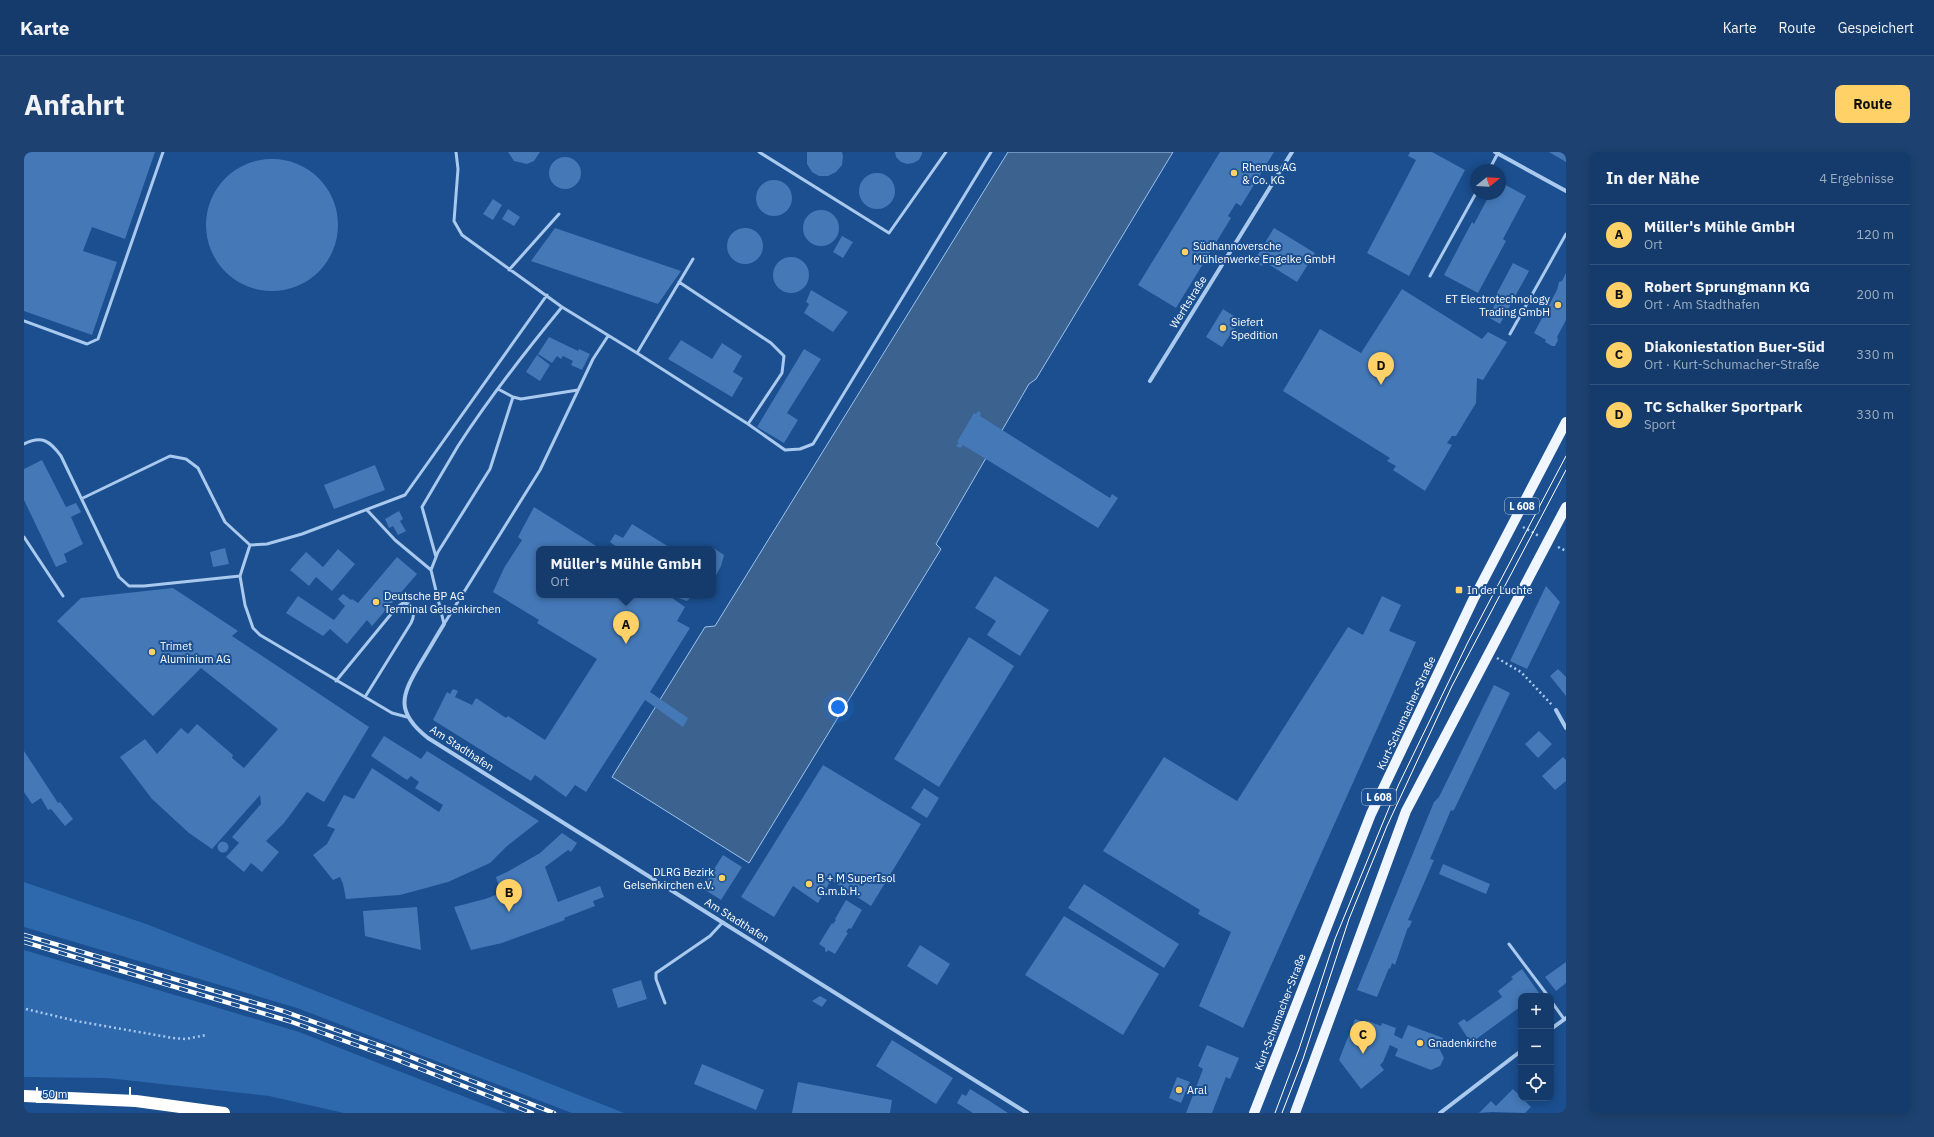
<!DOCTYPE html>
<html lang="de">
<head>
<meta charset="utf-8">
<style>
  :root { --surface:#143b6b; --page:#1d4271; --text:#f1f3f6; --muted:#9dadc1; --line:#33557e; --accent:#ffd166 }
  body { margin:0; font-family:"IBM Plex Sans",sans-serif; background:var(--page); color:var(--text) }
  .controls { position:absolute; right:12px; bottom:12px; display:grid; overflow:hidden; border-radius:8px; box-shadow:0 2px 10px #0003 }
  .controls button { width:36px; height:36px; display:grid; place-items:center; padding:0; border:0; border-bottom:1px solid var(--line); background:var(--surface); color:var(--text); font:20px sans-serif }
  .compass { position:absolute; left:1446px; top:12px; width:36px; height:36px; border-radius:50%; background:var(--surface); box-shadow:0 2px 10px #0003; rotate:72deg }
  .scale { position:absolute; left:12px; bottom:10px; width:95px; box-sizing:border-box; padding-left:4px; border:2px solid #fff; border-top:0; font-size:11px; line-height:14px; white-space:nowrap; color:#fff; -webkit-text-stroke:3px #1b4f8f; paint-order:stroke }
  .you { position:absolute; left:814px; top:555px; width:14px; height:14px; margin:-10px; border:3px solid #fff; border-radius:50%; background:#1a73e8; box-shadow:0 0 0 6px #1a73e833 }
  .badge { display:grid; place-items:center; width:26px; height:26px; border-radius:50%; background:var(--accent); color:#111; font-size:13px; font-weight:700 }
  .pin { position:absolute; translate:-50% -33px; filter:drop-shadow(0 1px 2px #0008) }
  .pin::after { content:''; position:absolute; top:21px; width:14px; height:12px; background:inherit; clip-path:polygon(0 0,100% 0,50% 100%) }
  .popup { position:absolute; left:512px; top:394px; width:180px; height:52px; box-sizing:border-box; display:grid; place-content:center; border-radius:8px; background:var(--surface); filter:drop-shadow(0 1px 3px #0005); font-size:13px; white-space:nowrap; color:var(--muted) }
  .popup b { font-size:15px; color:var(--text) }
  .popup::after { content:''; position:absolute; left:50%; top:100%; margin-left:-8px; border:8px solid transparent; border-top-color:var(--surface) }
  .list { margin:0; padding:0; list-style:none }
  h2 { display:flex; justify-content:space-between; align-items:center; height:52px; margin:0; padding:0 16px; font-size:17px }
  h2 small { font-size:13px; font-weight:400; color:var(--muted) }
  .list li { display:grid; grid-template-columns:26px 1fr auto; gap:12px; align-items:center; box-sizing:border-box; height:60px; padding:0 16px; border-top:1px solid var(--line) }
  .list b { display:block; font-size:15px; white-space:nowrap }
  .list p { margin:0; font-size:13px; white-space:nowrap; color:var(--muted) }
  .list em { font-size:13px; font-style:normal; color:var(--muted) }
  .icon { flex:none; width:22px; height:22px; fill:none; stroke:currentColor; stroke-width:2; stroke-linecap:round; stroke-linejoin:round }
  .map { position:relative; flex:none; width:1542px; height:961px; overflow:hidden; border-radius:8px }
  header { display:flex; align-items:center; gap:24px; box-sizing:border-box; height:56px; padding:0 20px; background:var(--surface); border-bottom:1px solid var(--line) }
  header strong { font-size:19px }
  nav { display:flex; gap:22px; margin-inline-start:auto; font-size:14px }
  .intro { display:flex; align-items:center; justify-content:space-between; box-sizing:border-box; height:96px; padding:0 24px }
  h1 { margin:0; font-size:28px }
  .button { padding:10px 18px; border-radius:8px; background:var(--accent); color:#111; font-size:14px; font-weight:700 }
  main { display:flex; gap:24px; padding:0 24px }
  aside { flex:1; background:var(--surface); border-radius:8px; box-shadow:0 2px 10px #0003 }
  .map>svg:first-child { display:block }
  .green { fill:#2e69ad }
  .water { fill:#3c6290; stroke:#9cc4f0 }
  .building { fill:#4478b7 }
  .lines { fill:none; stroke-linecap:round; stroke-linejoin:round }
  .path { stroke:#a9c9ee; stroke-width:2.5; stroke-dasharray:2 3; stroke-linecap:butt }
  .lane { stroke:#a9c9ee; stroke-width:3 }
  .street { stroke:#a9c9ee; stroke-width:4 }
  .primary { stroke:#f0f6ff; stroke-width:10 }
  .highway { stroke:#fff; stroke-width:12 }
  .tram { stroke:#fff; stroke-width:1 }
  .rail-casing { stroke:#fff; stroke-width:4.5 }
  .rail { stroke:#1b4f8f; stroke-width:3; stroke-dasharray:9; stroke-linecap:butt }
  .poi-dot { fill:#ffd166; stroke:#1b4f8f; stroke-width:1.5 }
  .labels { text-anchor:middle; stroke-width:4; stroke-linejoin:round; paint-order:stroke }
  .shield { fill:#1b4f8f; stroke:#bbcadd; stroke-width:1 }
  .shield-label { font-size:10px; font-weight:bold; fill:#fff }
  .poi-label { font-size:11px; fill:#fff; stroke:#1b4f8f; text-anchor:start }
  .street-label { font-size:11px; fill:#fff; stroke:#1b4f8f }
</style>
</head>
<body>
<header>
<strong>Karte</strong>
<nav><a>Karte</a><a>Route</a><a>Gespeichert</a></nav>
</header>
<div class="intro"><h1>Anfahrt</h1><a class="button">Route</a></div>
<main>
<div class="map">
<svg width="1542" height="961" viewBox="0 0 1542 961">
  <rect width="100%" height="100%" fill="#1b4f8f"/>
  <path class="green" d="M0,730l125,43 475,188h-52l-275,-105 -273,-81z
    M0,798l275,82 207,81h-162l-75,-17 -162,-18 -83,-1z"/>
  <path class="water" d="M984,0h165l-137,227 -7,5 -93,160 5,5 -192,314 -137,-86 93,-150 10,-1z"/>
  <path class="building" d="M0,0h131l-30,87 -33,-12 -9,24 34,11 -25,73 -68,-24z
    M484,0h32l-6,9 -7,3 -13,-3z
    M783,0h35l1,4 -1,9 -6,7 -8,4h-9l-7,-4 -5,-8z
    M871,0h27v2l-3,6 -6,3 -6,1 -6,-2 -5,-5z
    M1196,0h54l-33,54 -5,-3 -8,13 3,2 -55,90 -38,-23z
    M1386,0h22l33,18 -56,106 -42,-23 49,-93 -8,-4z
    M1525,0h17v10z
    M525 21a16 16 0 1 1 32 0a16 16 0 1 1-32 0Z
    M182 73a66 66 0 1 1 132 0a66 66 0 1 1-132 0Z
    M835 39a18 18 0 1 1 36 0a18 18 0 1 1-36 0Z
    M732 46a18 18 0 1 1 36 0a18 18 0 1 1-36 0Z
    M1476,30l26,14 -23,43 3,2 -28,52 -34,-18 28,-53 2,2 16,-30h10z
    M469,47l9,6 -9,15 -10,-6z
    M484,57l12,8 -6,9 -12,-7z
    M779 76a18 18 0 1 1 36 0a18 18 0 1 1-36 0Z
    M703 94a18 18 0 1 1 36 0a18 18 0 1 1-36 0Z
    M531,76l126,43 -23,33 -127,-43z
    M1250,76l41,25 -18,29 -32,-20 -3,4 -8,-5z
    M818,84l11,6 -10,16 -10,-6z
    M749 123a18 18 0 1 1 36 0a18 18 0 1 1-36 0Z
    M1489,111l16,8 -29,53 -12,-7 11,-20 -3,-2z
    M1542,121v47l-9,17 1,3 -3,6h-3l-7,-4 1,-2 -12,-7 23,-43 2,-8 3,-1z
    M1378,137l80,50 6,-7 19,10 -24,38 -6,-2 -1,25 -20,33h-4l-5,7 5,2 -27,46 -32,-21 3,-4 -9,-5 3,-3 -107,-67 37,-62 41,24z
    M787,138l37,22 -15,20 -29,-19 5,-9 -3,-2z
    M1199,157l17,11 -18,27 -16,-10z
    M525,185l29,14 1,-2 11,5 -8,16 -11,-5 2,-4 -10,-5 -2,3 -4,-3 -5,7 -14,-9z
    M657,188l31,19 10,-16 20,13 -9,16 10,6 -11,19 -64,-38z
    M780,197l17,10 -34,54 11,7 -14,23 -27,-16z
    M513,203l13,10 -10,16 -14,-9z
    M954,259l3,2 -1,3 130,82 2,-4 6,4 -20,30 -135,-83 -3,3 -4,-2 3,-3 -2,-1 17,-29 2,1z
    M18,308l24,47 10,-4 5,9 -10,5 12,27 -19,10 3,8 -11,5 -32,-67v-31z
    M351,313l10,25 -51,19 -10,-24z
    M510,355l67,42h-62v46h129l17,12 -8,14 13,7 -40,64 38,26 -5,9 -38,-27 -59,92 -11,-7 -9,12 -31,-22 -4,6 -98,-61 14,-28 3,2 3,-5 5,2 -3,6 17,8 4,-7 30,20 2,-2 37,24 52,-81 -60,-36 2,-3 -46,-28 11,-24 18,-28 -4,-3z
    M375,359l4,8 -3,2 6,10 -8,4 -5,-9 -4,2 -4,-9z
    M608,372l37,23 -1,2h-51l1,-1 -8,-6 5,-8 8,4z
    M688,395l12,8 -3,11 -8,15v-32h-2z
    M201,396l4,16 -16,3 -3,-15z
    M314,397l17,15 -23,27 -16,-14 -7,9 -19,-16 16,-18 17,15z
    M373,405l20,17 -45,52 -5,-6 -20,24 -17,-15 -7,7 -37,-23 12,-17 36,24 11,-14 -7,-7 5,-5 8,6 1,-1 6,4z
    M971,424l54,34 -29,46 -33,-21 9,-14 -21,-13z
    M1522,434l14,16 -33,67 -17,-8z
    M149,436l65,43 -6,5 137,91 -45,75 -17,-10 -23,31 -18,18 13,11 -17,20 -11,-9 -7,9 -18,-15 13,-14 -7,-6 29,-33 -1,-9 -48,54 -23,-16 -37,-34 -32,-42 25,-18 12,15 24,-26 7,6 9,-10 36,31 -1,3 12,10 34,-39 -77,-61 -48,48 -96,-95 24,-23z
    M652,443h17l-6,6 -12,-4z
    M1358,444l19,9 -12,26 27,11 -173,386 -44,-22 32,-74 -33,-18 2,-4 -97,-59 61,-94 73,44 111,-174 15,8z
    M945,485l45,29 -75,121 -45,-28z
    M1534,517l8,8v19l-16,-20z
    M1470,533l16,8 -55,115 -2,3 -2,-1 -21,49 4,1 -26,60 4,1 -3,7 -1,-1 -13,38 -3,-2 -2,6 -1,-1 -12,29 -20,-7 77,-188 5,-5z
    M1515,579l13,13 -14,14 -13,-14z
    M360,584l37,23 6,-8 112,70 -32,25 -17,17 -42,19 -48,13 -54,4 -3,-15 -3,-7 -7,3 -20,-25 14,-11 8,-15 -8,-3 17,-31 10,4 18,-31 67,44 4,-7 -28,-17 4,-6 -8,-6 -4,4 -36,-24z
    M0,599l34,52 2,-1 13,17 -8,7 -14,-17 -3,1 -7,-12 -9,6 -8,-12z
    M1539,605l3,3v21l-11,9 -13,-14z
    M799,613l98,59 -50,82 -40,-26 -13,23 -25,-17 -19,31 -33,-20z
    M900,636l15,10 -12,20 -16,-10z
    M538,681l15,10 -6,9 -3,-2 -23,17 13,35 42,-16 4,11 -11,4 2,5 -31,12 1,2 -63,23 -31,7 -17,-43 31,-8 27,-10 -3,-9 -11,4 -2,-7 11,-5 33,-19z
    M193.5 695a5.5 5.5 0 1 1 11 0a5.5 5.5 0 1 1-11 0Z
    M699,703l19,12 -21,33 -19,-12z
    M1419,712l47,20 -4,10 -47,-20z
    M1060,732l95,60 -15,24 -96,-60z
    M822,748l16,10 -11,19 -2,-1 -3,4 2,1 -13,21 -7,-4 -1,2 -2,-1v-3l-6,-4 13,-21 1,1 3,-4 -1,-1z
    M393,755l4,43 -56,-14 -2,-25z
    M1040,764l95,58 -36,61 -98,-60z
    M896,793l30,19 -13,21 -30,-19z
    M1542,810v21l-10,8 -11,-14z
    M1498,817l17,24 -4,3h-14v6l-3,2 2,3 -49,36 -13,-20 6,-4 3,3 35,-25 -4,-6 15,-12 -2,-2z
    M617,828l6,19 -29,9 -6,-19z
    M796,844l7,4 -5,7 -10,-6z
    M1331,867l12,4 1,-2 13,5 1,-3 14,5 -2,7 8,4 6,-14 30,11 5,2 -4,10 5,10 -4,8 -9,4 -36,-14 3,-7 -8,-4 -7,17 -3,3 4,5 -23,19 -22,-29z
    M868,888l61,38 -17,26 -60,-38z
    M1183,893l32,13 -9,21 -4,-2 -14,36h-26l17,-44 -5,-3z
    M678,912l62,26 -8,20 -62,-26z
    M1153,925l13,5 -9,21 -12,-5z
    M774,930l94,18 -2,13h-98z
    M946,937l18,11 20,13h-35l-16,-10 5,-9 4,2z
    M1489,937l18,18 -6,6 -33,-1 -13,1 12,-12 5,5z"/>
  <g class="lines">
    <path class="path" d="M1499,375l16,9
      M1534,395l8,4
      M1473,506l24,14 31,33
      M2,857l50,12 97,17 13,1 20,-4"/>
    <path class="lane" d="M432,0l2,17 -4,52 8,14 100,72 75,46 111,71 37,26 15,-1 13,-5 178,-292
      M735,0l130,81 57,-81
      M1465,18l9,-17
      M485,118l50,-56
      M1406,124l46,-83
      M655,130l92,61 13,13 -2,17 -34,51
      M0,169l63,23 11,-5 65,-187
      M1486,182l56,-100
      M613,201l56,-94
      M474,237l15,8 8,2 57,-9
      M0,292c18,-9 26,-3 37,12l58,121 10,9h15l96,-10
      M59,346l87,-42 16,3 12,9 27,54 25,23
      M343,358l28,30 36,30 13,54
      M0,385l39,59
      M412,405l-14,-50c12,-20 24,-41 36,-61 31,-48 67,-94 104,-139
      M407,418l7,-18 52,-83 23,-72
      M420,472l96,-154 53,-111 15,-23
      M312,529l60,-73 7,-5 6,1c5,7 6,11 2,19l-46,74
      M383,565l-15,-4 -132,-78 -7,-7 -8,-23 -5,-29 10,-31 17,-1 35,-10 103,-39 142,-200
      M1485,792l39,52
      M1527,849l13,18
      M641,851l-9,-24v-6l54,-37 13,-14"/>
    <path class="street" d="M1471,0l71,39
      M1126,229l142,-229
      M420,472c-8,13 -16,27 -24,40 -19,32 -25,48 8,74l599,375
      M1532,558l10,18
      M1527,877l15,-11
      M1416,961l81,-62"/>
    <path class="primary" d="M1230,961l117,-299 102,-214 93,-178
      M1271,961l111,-302 160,-304"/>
    <path class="highway" d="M0,944l112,5 88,12"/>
    <path class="tram" d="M1251,961l24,-64 36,-110 63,-153 70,-144 98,-186
      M1258,961l21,-54 46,-140 38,-93 65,-140 114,-216"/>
    <g class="rail-casing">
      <path id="rail" d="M0,783l259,76 115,41 156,61
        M0,790l265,79 106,38 137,54"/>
    </g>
    <use href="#rail" class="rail"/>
  </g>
  <g class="poi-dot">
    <circle cx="1210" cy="21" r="4"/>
    <circle cx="1161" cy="100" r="4"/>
    <circle cx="1534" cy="153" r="4"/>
    <circle cx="1199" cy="176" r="4"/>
    <rect x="1431" y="434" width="8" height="8" rx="2"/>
    <circle cx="352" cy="450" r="4"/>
    <circle cx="128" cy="500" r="4"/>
    <circle cx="698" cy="726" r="4"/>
    <circle cx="785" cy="732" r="4"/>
    <circle cx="1396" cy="891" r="4"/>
    <circle cx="1155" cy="938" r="4"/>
  </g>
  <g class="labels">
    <g class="shield">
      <rect x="1481" y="346" width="34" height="16" rx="3"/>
      <rect x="1338" y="637" width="34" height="16" rx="3"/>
    </g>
    <g class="shield-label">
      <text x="1498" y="358">L 608</text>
      <text x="1355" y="649">L 608</text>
    </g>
    <g class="poi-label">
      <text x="1218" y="19">Rhenus AG<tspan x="1218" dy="13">&amp; Co. KG</tspan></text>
      <text x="1169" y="98">Südhannoversche<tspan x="1169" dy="13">Mühlenwerke Engelke GmbH</tspan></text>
      <text x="1526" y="151" text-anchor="end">ET Electrotechnology<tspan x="1526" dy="13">Trading GmbH</tspan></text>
      <text x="1207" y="174">Siefert<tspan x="1207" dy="13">Spedition</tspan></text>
      <text x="1443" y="442">In der Luchte</text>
      <text x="360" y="448">Deutsche BP AG<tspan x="360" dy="13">Terminal Gelsenkirchen</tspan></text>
      <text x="136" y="498">Trimet<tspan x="136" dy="13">Aluminium AG</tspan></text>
      <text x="690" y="724" text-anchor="end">DLRG Bezirk<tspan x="690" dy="13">Gelsenkirchen e.V.</tspan></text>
      <text x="793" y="730">B + M SuperIsol<tspan x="793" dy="13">G.m.b.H.</tspan></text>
      <text x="1404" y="895">Gnadenkirche</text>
      <text x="1163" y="942">Aral</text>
    </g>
    <g class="street-label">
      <text transform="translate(1164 150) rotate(-58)" y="4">Werftstraße</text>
      <text transform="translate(1382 561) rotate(-65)" y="4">Kurt-Schumacher-Straße</text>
      <text transform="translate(438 596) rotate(33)" y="4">Am Stadthafen</text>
      <text transform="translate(713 768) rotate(32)" y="4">Am Stadthafen</text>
      <text transform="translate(1256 860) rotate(-69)" y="4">Kurt-Schumacher-Straße</text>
    </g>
  </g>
</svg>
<div class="controls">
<button>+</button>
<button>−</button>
<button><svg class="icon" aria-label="locate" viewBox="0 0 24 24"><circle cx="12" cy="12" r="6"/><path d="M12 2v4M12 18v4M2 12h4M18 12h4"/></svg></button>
</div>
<svg class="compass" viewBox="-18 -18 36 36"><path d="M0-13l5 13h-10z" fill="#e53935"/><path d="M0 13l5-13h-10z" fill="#9dadc1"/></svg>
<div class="scale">50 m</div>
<div class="you"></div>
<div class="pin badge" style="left:602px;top:492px">A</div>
<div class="popup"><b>Müller's Mühle GmbH</b>Ort</div>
<div class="pin badge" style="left:485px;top:760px">B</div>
<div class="pin badge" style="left:1339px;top:902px">C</div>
<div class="pin badge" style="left:1357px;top:233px">D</div>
</div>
<aside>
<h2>In der Nähe<small>4 Ergebnisse</small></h2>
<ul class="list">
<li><span class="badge">A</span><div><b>Müller's Mühle GmbH</b><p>Ort</p></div><em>120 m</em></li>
<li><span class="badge">B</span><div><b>Robert Sprungmann KG</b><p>Ort · Am Stadthafen</p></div><em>200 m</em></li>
<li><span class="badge">C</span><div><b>Diakoniestation Buer-Süd</b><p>Ort · Kurt-Schumacher-Straße</p></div><em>330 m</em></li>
<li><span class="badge">D</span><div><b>TC Schalker Sportpark</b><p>Sport</p></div><em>330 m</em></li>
</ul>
</aside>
</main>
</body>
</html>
